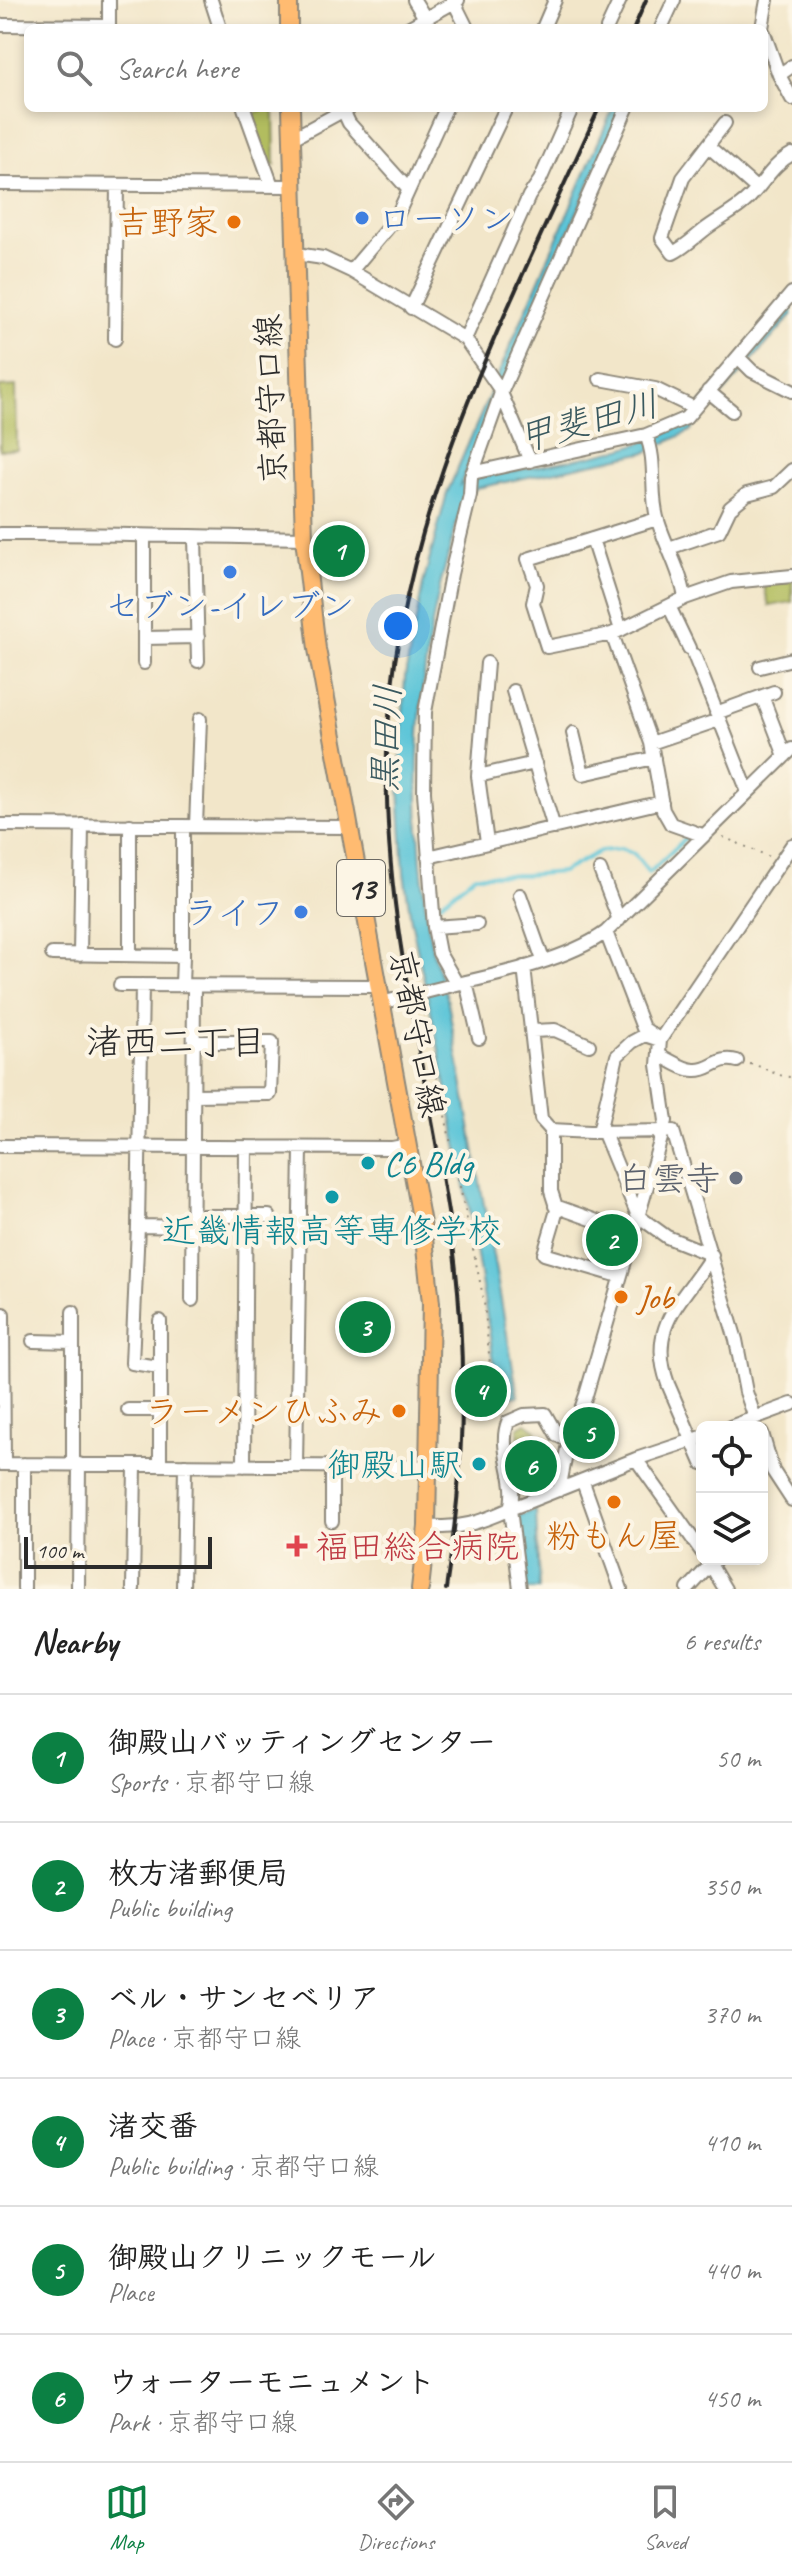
<!DOCTYPE html>
<html lang="en">
<head>
<meta charset="utf-8">
<style>
  :root { --surface:#fff; --page:#f6f6f6; --text:#222; --muted:#767676; --line:#e0e0e0; --accent:#0b8043 }
  body { margin:0; font-family:Caveat,"Klee One",sans-serif; background:var(--page); color:var(--text) }
  .controls { position:absolute; right:24px; bottom:24px; display:grid; overflow:hidden; border-radius:12px; box-shadow:0 4px 12px #0003 }
  .controls button { width:72px; height:72px; display:grid; place-items:center; padding:0; border:0; border-bottom:2px solid var(--line); background:var(--surface); color:var(--text); font:40px sans-serif }
  .scale { position:absolute; left:24px; bottom:20px; width:188px; box-sizing:border-box; padding-left:8px; border:4px solid #2b2b2b; border-top:0; font-size:22px; line-height:28px; white-space:nowrap; color:#2b2b2b; -webkit-text-stroke:6px #fcf5e5; paint-order:stroke }
  .you { position:absolute; left:398px; top:626px; width:28px; height:28px; margin:-20px; border:6px solid #fff; border-radius:50%; background:#1a73e8; box-shadow:0 0 0 12px #1a73e833 }
  .badge { display:grid; place-items:center; width:52px; height:52px; border-radius:50%; background:var(--accent); color:#fff; font-size:26px; font-weight:700 }
  .pin { position:absolute; translate:-50% -50%; border:4px solid #fff; box-shadow:0 2px 8px #0006 }
  .list { margin:0; padding:0; list-style:none }
  h2 { display:flex; justify-content:space-between; align-items:center; height:104px; margin:0; padding:0 32px; font-size:34px }
  h2 small { font-size:26px; font-weight:400; color:var(--muted) }
  .list li { display:grid; grid-template-columns:52px 1fr auto; gap:24px; align-items:center; box-sizing:border-box; height:128px; padding:0 32px; border-top:2px solid var(--line) }
  .list b { display:block; font-size:30px; white-space:nowrap }
  .list p { margin:0; font-size:26px; white-space:nowrap; color:var(--muted) }
  .list em { font-size:26px; font-style:normal; color:var(--muted) }
  .icon { flex:none; width:44px; height:44px; fill:none; stroke:currentColor; stroke-width:2; stroke-linecap:round; stroke-linejoin:round }
  .map { position:relative; flex:none; width:792px; height:1589px; overflow:hidden }
  .search { position:absolute; background:var(--surface); box-shadow:0 4px 12px #0003; left:24px; right:24px; top:24px; height:88px; display:flex; align-items:center; gap:20px; box-sizing:border-box; padding:0 28px; border-radius:12px; color:var(--muted); font-size:30px }
  .sheet { height:872px; background:var(--surface) }
  nav { display:flex; justify-content:space-around; align-items:center; box-sizing:border-box; height:112px; border-top:2px solid var(--line); background:var(--surface); font-size:22px; color:var(--muted) }
  nav a { display:grid; justify-items:center; gap:4px }
  nav .on { color:var(--accent) }
  .map>svg:first-child { display:block }
  .green { fill:#b2bd5f; stroke:#6e7445; stroke-width:2 }
  .water { fill:#5cc5d8; stroke:#447882; stroke-width:2 }
  .lines { fill:none; stroke-linecap:round; stroke-linejoin:round }
  .stream { stroke:#5cc5d8; stroke-width:4 }
  .minor-casing { stroke:#8e887a; stroke-width:16 }
  .major-casing { stroke:#8e887a; stroke-width:20 }
  .path { stroke:#8e887a; stroke-width:2; stroke-dasharray:2 6; stroke-linecap:butt }
  .minor { stroke:#fff; stroke-width:12 }
  .major { stroke:#ffbb71; stroke-width:16 }
  .rail { stroke:#2b2b2b; stroke-width:4 }
  .shop-dot { fill:#3f7fe0; stroke:#fcf5e5; stroke-width:3 }
  .food-dot { fill:#e8710a; stroke:#fcf5e5; stroke-width:3 }
  .culture-dot { fill:#0f9aa8; stroke:#fcf5e5; stroke-width:3 }
  .worship-dot { fill:#6b7280; stroke:#fcf5e5; stroke-width:3 }
  .health-dot { fill:#e0444e; stroke:#fcf5e5; stroke-width:3 }
  .labels { text-anchor:middle; stroke-width:8; stroke-linejoin:round; paint-order:stroke }
  .shield { fill:#fcf5e5; stroke:#6a6863; stroke-width:2 }
  .shield-label { font-size:32px; font-weight:bold; fill:#2b2b2b }
  .shop-label { font-size:34px; fill:#366cbe; stroke:#fcf5e5; text-anchor:start }
  .food-label { font-size:34px; fill:#c56008; stroke:#fcf5e5; text-anchor:end }
  .street-label { font-size:34px; fill:#2b2b2b; stroke:#fcf5e5 }
  .culture-label { font-size:34px; fill:#0d838f; stroke:#fcf5e5; text-anchor:start }
  .worship-label { font-size:34px; fill:#5b616d; stroke:#fcf5e5; text-anchor:end }
  .health-label { font-size:34px; fill:#be3a42; stroke:#fcf5e5; text-anchor:start }
  .water-label { font-size:36px; font-style:italic; fill:#3a595f; stroke:#fcf5e5 }
  .neighbourhood-label { font-size:36px; fill:#2b2b2b; stroke:#fcf5e5 }
</style>
</head>
<body>
<div class="map">
<svg width="792" height="1589" viewBox="0 0 792 1589">
  <rect width="100%" height="100%" fill="#fcf5e5"/>
  <filter id="ink" filterUnits="userSpaceOnUse"><feTurbulence type="fractalNoise" baseFrequency=".0125" numOctaves="2"/><feDisplacementMap in="SourceGraphic" scale="16" xChannelSelector="R" yChannelSelector="G"/><feConvolveMatrix kernelMatrix="1 2 1 2 8 2 1 2 1" color-interpolation-filters="sRGB"/></filter>
  <filter id="wash" filterUnits="userSpaceOnUse"><feTurbulence type="fractalNoise" baseFrequency=".006" numOctaves="4" result="noise"/><feDisplacementMap in="SourceGraphic" scale="32" xChannelSelector="R" yChannelSelector="G"/><feGaussianBlur stdDeviation="1.8" result="paint"/><feColorMatrix in="noise" values="0 0 0 0 0 0 0 0 0 0 0 0 0 0 0 0 0 1.4 0 .05"/><feComposite in="paint" operator="in"/></filter>
  <g filter="url(#wash)">
    <rect width="100%" height="100%" fill="#f2e6c9"/>
    <path class="green" d="M263,109l11,2 1,54h-5l-20,-49z
      M16,386l1,64h-17v-63z
      M792,580v22l-23,4 -5,-20z
      M526,1423l10,7 7,29 -7,19 -10,4 -5,-9 -3,-45z"/>
    <path class="water" d="M613,108h9l-162,377c15,-8 36,-11 54,-14 54,-12 119,-18 168,-46l110,-123v13l-102,116 -43,21 -170,36c-19,14 -22,42 -28,64 -36,125 -39,259 -19,386 3,20 11,40 17,59l71,399 -18,3 -29,-181 -34,-178 -26,-120 -7,-47 -5,-86 6,-110 18,-93 24,-91z
      M536,1510l3,79h-15l1,-23 -4,-2 -3,-48z"/>
    <g class="lines">
      <path class="stream" d="M441,903l34,-28h50l37,-3 38,-21 21,-2 13,5 15,19 39,-37"/>
    </g>
  </g>
  <g filter="url(#ink)">
    <g class="lines">
      <g class="minor-casing">
        <path id="minor" d="M211,0l9,28
          M414,0l11,18
          M453,0l14,28
          M0,25l109,1v-26
          M408,28l50,-28
          M543,28l12,-28
          M607,28l13,-28
          M661,28l13,-28
          M762,28l5,-28
          M764,33l15,42 13,24
          M779,75l13,-9
          M244,108l28,78
          M342,108l7,15 59,66
          M725,123l-42,55 -21,60 11,15c12,-6 20,-14 30,-22 15,-12 32,-19 46,-33 15,-15 23,-33 43,-44
          M291,139l57,-31
          M708,146l49,43
          M0,184l291,2
          M296,254l27,4 28,13 114,68 34,49 31,73
          M351,271l45,-53 50,-110
          M411,308l95,-200
          M115,339l2,-154
          M465,339l64,-143 11,-16 32,-72
          M738,357l14,14 40,20
          M600,379l55,10 39,19
          M708,391l24,20
          M646,435c12,27 3,58 12,86 8,26 23,50 27,77
          M472,473l174,-38 40,-17 106,-125
          M657,519l-129,40 9,26 -4,18 14,44 65,-13 73,-36 46,-16 61,-6
          M0,534c101,-1 203,3 304,4
          M144,537v126
          M195,537l3,124
          M592,539l29,91
          M669,548l50,-17 11,-23 17,-14 27,-7 18,-17
          M670,608l19,40
          M612,634l39,109 12,67 8,14 31,11
          M144,638l54,-1
          M694,655l54,137
          M760,667l32,-8
          M513,691l41,137
          M762,696l23,60
          M716,713l58,-21
          M573,733l10,41 71,-16
          M651,743l68,-23
          M478,776l57,-13
          M0,825l349,2
          M130,825v130
          M196,826l4,-107
          M487,843l-9,-67 9,-113
          M428,857l234,-55
          M600,870l19,50
          M520,895l23,65
          M434,927l43,-3
          M606,932c-37,27 -104,42 -149,52l-18,-31 -5,-26 -10,-135 1,-80 26,-138 19,-79 1,-18 30,-84 126,-285
          M52,954l131,2v-130
          M80,955l2,-130
          M524,967l17,152 10,11 39,2 83,-1 63,209 10,52 9,26
          M466,982l13,56
          M120,985l258,1
          M142,985l-4,241 -6,137 27,4
          M182,985l1,-29
          M381,1003l76,-19
          M532,1031l23,-1 34,15
          M659,1055c11,5 24,15 36,15 16,1 24,-15 42,-9
          M194,1095l76,-1 2,-52h-78
          M551,1130v61l6,19 -13,44 75,22
          M603,1131l35,85 29,21 45,18c-28,46 -66,69 -44,129l34,79
          M599,1132l18,-76 15,-14 13,-7 15,5 132,-195
          M0,1146l392,2 16,-3
          M555,1206l78,28
          M193,1216h76
          M138,1226l55,1
          M192,1300l2,-314
          M3,1314l1,150
          M33,1341l40,1
          M128,1410h31
          M730,1427l62,-23
          M762,1433l11,38 19,29
          M636,1459l66,93
          M0,1464l428,3
          M73,1464v-152
          M160,1465v-144
          M244,1466l2,-319
          M296,1466l5,-318
          M583,1482l38,107
          M559,1490l8,-41 19,-54 80,-274 -8,-56 2,-25 -17,-12 -37,-96 186,-183
          M510,1509l126,-50 66,-22
          M510,1509c9,-30 -13,-59 -2,-87l16,-7 21,-1 12,21 12,6
          M332,1521v-54
          M427,1526c32,4 54,-4 83,-17l10,80
          M707,1559l18,30
          M24,1589v-125
          M78,1589l1,-125
          M133,1589l2,-124
          M183,1589l2,-124
          M688,1589l28,-30"/>
      </g>
      <g class="major-casing">
        <path id="major" d="M289,0v28
          M291,108l13,430 13,111 106,580 8,74 -4,223 -7,63"/>
      </g>
      <path class="path" d="M723,837l45,19
        M422,1006l62,295 11,116
        M750,1064c16,3 26,13 42,13
        M525,1486l21,-6"/>
      <use href="#minor" class="minor"/>
      <use href="#major" class="major"/>
      <path class="rail" d="M634,28l12,-28
        M446,1589c18,-114 22,-229 7,-344 -23,-164 -71,-326 -66,-493 7,-233 119,-436 212,-644"/>
    </g>
  </g>
  <g class="shop-dot">
    <circle cx="362" cy="218" r="8"/>
    <circle cx="230" cy="572" r="8"/>
    <circle cx="301" cy="912" r="8"/>
  </g>
  <g class="food-dot">
    <circle cx="234" cy="222" r="8"/>
    <circle cx="621" cy="1297" r="8"/>
    <circle cx="399" cy="1411" r="8"/>
    <circle cx="614" cy="1502" r="8"/>
  </g>
  <g class="culture-dot">
    <circle cx="368" cy="1163" r="8"/>
    <circle cx="332" cy="1197" r="8"/>
    <circle cx="479" cy="1464" r="8"/>
  </g>
  <circle class="worship-dot" cx="736" cy="1178" r="8"/>
  <path class="health-dot" d="M293 1534h8v8h8v8h-8v8h-8v-8h-8v-8h8z"/>
  <g class="labels">
    <rect class="shield" x="337" y="860" width="48" height="56" rx="6"/>
    <g class="shield-label">
      <text x="361" y="899">13</text>
    </g>
    <g class="shop-label">
      <text x="378" y="230">ローソン</text>
      <text x="230" y="617" text-anchor="middle">セブン-イレブン</text>
      <text x="285" y="924" text-anchor="end">ライフ</text>
    </g>
    <g class="food-label">
      <text x="218" y="234">吉野家</text>
      <text x="637" y="1309" text-anchor="start">Job</text>
      <text x="383" y="1423">ラーメンひふみ</text>
      <text x="614" y="1547" text-anchor="middle">粉もん屋</text>
    </g>
    <g class="street-label">
      <text transform="translate(270 399) rotate(-92)" y="12">京都守口線</text>
      <text transform="translate(418 1033) rotate(79)" y="12">京都守口線</text>
    </g>
    <g class="culture-label">
      <text x="384" y="1175">C6 Bldg</text>
      <text x="332" y="1242" text-anchor="middle">近畿情報高等専修学校</text>
      <text x="463" y="1476" text-anchor="end">御殿山駅</text>
    </g>
    <g class="worship-label">
      <text x="720" y="1190">白雲寺</text>
    </g>
    <g class="health-label">
      <text x="315" y="1558">福田総合病院</text>
    </g>
    <g class="water-label">
      <text transform="translate(588 420) rotate(-15)" y="13">甲斐田川</text>
      <text transform="translate(385 738) rotate(-88)" y="13">黒田川</text>
    </g>
    <g class="neighbourhood-label">
      <text x="176" y="1054">渚西二丁目</text>
    </g>
  </g>
</svg>
<div class="controls">
<button><svg class="icon" aria-label="locate" viewBox="0 0 24 24"><circle cx="12" cy="12" r="6"/><path d="M12 2v4M12 18v4M2 12h4M18 12h4"/></svg></button>
<button><svg class="icon" aria-label="layers" viewBox="0 0 24 24"><path d="M12 4l9 5-9 5-9-5zM3 14l9 5 9-5"/></svg></button>
</div>
<div class="scale">100 m</div>
<div class="you"></div>
<div class="pin badge" style="left:339px;top:551px">1</div>
<div class="pin badge" style="left:612px;top:1240px">2</div>
<div class="pin badge" style="left:365px;top:1327px">3</div>
<div class="pin badge" style="left:481px;top:1391px">4</div>
<div class="pin badge" style="left:589px;top:1433px">5</div>
<div class="pin badge" style="left:531px;top:1466px">6</div>
<div class="search"><svg class="icon" aria-label="search" viewBox="0 0 24 24"><circle cx="10" cy="10" r="6"/><path d="M15 15l6 6"/></svg>Search here</div>
</div>
<section class="sheet">
<h2>Nearby<small>6 results</small></h2>
<ul class="list">
<li><span class="badge">1</span><div><b>御殿山バッティングセンター</b><p>Sports · 京都守口線</p></div><em>50 m</em></li>
<li><span class="badge">2</span><div><b>枚方渚郵便局</b><p>Public building</p></div><em>350 m</em></li>
<li><span class="badge">3</span><div><b>ベル・サンセベリア</b><p>Place · 京都守口線</p></div><em>370 m</em></li>
<li><span class="badge">4</span><div><b>渚交番</b><p>Public building · 京都守口線</p></div><em>410 m</em></li>
<li><span class="badge">5</span><div><b>御殿山クリニックモール</b><p>Place</p></div><em>440 m</em></li>
<li><span class="badge">6</span><div><b>ウォーターモニュメント</b><p>Park · 京都守口線</p></div><em>450 m</em></li>
</ul>
</section>
<nav>
<a class="on"><svg class="icon" aria-label="map" viewBox="0 0 24 24"><path d="M3 6l6-2 6 2 6-2v14l-6 2-6-2-6 2zM9 4v14M15 6v14"/></svg>Map</a>
<a><svg class="icon" aria-label="directions" viewBox="0 0 24 24"><path d="M12 3l9 9-9 9-9-9zM9 14v-3h6M13 9l2 2-2 2"/></svg>Directions</a>
<a><svg class="icon" aria-label="saved" viewBox="0 0 24 24"><path d="M7 4h10v16l-5-4-5 4z"/></svg>Saved</a>
</nav>
</body>
</html>
